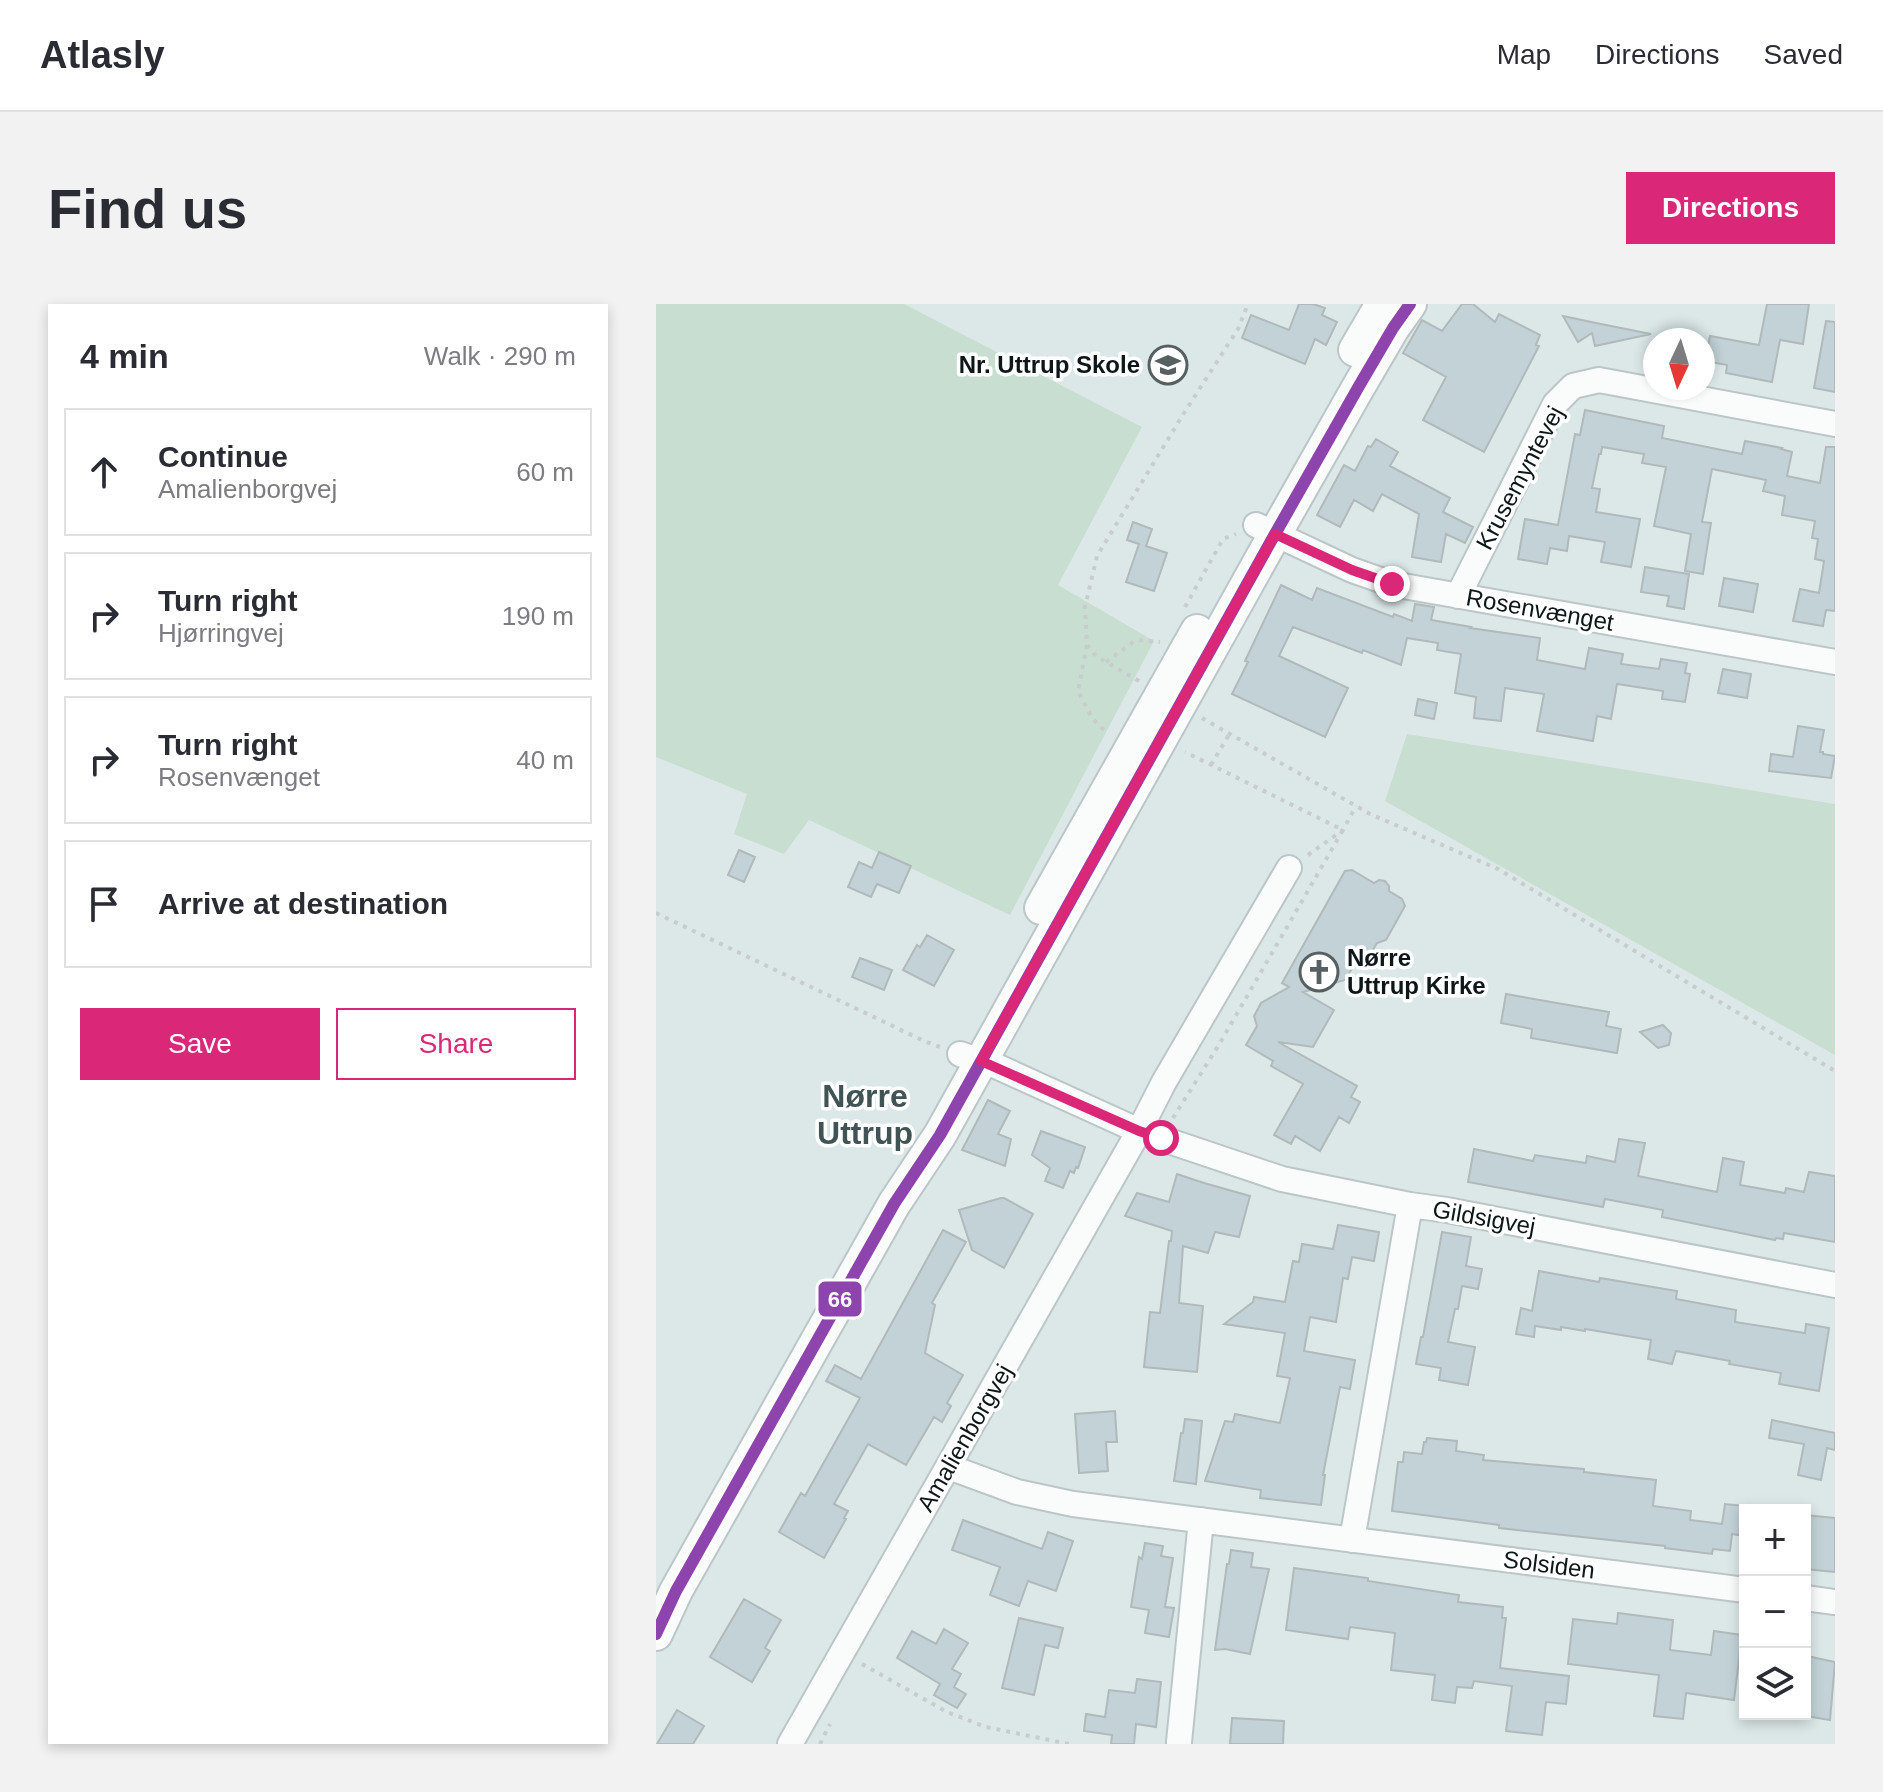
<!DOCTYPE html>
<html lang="en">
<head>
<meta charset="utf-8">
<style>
  :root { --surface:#fff; --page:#f2f2f3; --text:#2b2b33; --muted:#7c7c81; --line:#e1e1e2; --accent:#db2777 }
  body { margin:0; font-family:Helvetica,sans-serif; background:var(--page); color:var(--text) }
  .controls { position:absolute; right:24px; bottom:24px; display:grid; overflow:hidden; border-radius:0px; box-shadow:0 4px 12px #0003 }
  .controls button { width:72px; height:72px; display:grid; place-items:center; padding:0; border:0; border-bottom:2px solid var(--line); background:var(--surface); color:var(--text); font:40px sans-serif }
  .compass { position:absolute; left:987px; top:24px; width:72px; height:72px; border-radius:50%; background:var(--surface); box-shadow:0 4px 12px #0003; rotate:184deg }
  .stop { position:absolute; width:24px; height:24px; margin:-18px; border:6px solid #db2777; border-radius:50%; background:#fff }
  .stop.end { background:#db2777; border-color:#fff; box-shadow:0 2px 8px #0008 }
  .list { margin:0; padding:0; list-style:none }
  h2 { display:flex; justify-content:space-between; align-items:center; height:104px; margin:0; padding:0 32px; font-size:34px }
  h2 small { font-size:26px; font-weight:400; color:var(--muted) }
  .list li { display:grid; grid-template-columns:52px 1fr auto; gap:24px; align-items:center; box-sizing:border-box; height:128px; margin:0 16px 16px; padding:0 16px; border:2px solid var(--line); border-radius:0px }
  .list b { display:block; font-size:30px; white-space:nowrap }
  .list p { margin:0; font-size:26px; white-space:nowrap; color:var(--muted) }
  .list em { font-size:26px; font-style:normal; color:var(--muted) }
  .actions { display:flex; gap:16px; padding:24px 32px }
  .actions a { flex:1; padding:18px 0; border:2px solid var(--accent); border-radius:0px; text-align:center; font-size:28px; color:var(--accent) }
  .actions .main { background:var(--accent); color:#fff }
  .icon { flex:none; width:44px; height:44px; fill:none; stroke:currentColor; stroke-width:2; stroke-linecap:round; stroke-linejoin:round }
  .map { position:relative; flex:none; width:1179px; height:1440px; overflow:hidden; border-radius:0px }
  header { display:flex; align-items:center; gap:48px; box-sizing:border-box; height:112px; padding:0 40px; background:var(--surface); border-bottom:2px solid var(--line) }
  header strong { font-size:38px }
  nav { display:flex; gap:44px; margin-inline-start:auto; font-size:28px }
  .intro { display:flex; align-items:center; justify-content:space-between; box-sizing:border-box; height:192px; padding:0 48px }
  h1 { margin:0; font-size:56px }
  .button { padding:20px 36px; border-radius:0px; background:var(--accent); color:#fff; font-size:28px; font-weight:700 }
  main { display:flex; gap:48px; padding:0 48px }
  aside { flex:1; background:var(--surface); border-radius:0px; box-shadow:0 4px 12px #0003 }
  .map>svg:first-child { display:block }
  .green { fill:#c8ded0 }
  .building { fill:#c2d2d6; stroke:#b0b9bb; stroke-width:2 }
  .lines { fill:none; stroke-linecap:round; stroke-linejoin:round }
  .minor-casing { stroke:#bcc6c6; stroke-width:28 }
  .secondary-casing { stroke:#bcc6c6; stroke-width:36 }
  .path { stroke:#c8cccc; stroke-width:4; stroke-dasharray:4 6; stroke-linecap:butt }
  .minor { stroke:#fafcfc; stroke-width:24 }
  .secondary { stroke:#fafcfc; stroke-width:32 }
  .bus-1-casing { stroke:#fff; stroke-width:18 }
  .bus-1 { stroke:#8e44ad; stroke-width:12 }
  .route { stroke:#db2777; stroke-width:10 }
  .labels { text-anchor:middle; stroke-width:7; stroke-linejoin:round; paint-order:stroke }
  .poi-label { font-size:24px; font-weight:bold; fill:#0e1717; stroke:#fff; text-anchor:end }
  .street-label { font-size:24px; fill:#0e1717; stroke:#fff }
  .district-label { font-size:32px; font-weight:bold; fill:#405455; stroke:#fff }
  .line-badge { stroke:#fff; stroke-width:3 }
  .badge-label { font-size:22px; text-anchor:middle; font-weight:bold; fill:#fff }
</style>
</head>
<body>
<header>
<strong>Atlasly</strong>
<nav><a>Map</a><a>Directions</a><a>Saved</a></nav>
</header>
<div class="intro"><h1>Find us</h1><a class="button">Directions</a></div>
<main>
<aside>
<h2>4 min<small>Walk · 290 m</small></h2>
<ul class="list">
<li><svg class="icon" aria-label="ahead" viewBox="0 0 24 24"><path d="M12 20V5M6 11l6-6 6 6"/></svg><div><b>Continue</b><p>Amalienborgvej</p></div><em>60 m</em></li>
<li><svg class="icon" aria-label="right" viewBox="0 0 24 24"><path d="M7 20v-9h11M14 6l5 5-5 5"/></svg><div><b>Turn right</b><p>Hjørringvej</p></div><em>190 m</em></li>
<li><svg class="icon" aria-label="right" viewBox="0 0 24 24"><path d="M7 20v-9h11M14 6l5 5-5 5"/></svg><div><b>Turn right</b><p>Rosenvænget</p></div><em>40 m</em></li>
<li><svg class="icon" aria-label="arrive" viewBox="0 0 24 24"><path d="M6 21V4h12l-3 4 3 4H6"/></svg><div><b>Arrive at destination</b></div></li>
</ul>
<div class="actions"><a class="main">Save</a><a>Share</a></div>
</aside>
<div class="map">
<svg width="1179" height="1440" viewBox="0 0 1179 1440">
  <rect width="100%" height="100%" fill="#dce8e8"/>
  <path class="green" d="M0,0h248l238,123 -84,158 96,56 -144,274 -201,-95 -25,34 -50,-20 13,-40 -91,-37z
    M751,430l428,70v251l-450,-254z"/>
  <path class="building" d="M643,0h14l12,4 -3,7 15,7 -11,23 -11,-6 -10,25 -63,-26 9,-23 38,15z
    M806,0h11l22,18 4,-8 41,21 -4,10 3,1 -55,106 -61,-32 23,-43 -43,-24 19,-33 20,11z
    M1111,0h42l-6,40 -23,-4 -8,42 -46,-9 1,-8 -22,-4 5,-25 49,9z
    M907,12l33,7 55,11 -56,12 -3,-13 -14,9z
    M1170,17l9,1v70l-21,-4z
    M929,106l79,16 -2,12 80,16 3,-13 37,7 -1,1 11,3 -5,24 33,7 6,-36h9v164l-9,-1 -3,16 -30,-5 7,-32 19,4 5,-32 -9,-2 3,-20 -6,-1 3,-17 -33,-6 3,-19 -22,-5 3,-11 -54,-11 -10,53 9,1 -8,51 -18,-3 6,-37 -37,-8 12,-59 -24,-4 2,-9 -42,-7 -1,7h-2l-7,34 8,1 -4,23 44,7 -9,48 -30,-5 4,-20 -36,-6 -2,15 -17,-3 -3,16 -29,-5 7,-40 33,6 17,-91 5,1z
    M720,135l22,13 -8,14 60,32 -7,14 30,15 -8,16 -19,-9 -5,28 -29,-5 7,-43 -37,-20 -9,17 -19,-11 -14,27 -23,-12 27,-50 11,6 13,-25 3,1z
    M477,218l19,7 -6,17 21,7 -13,38 -28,-9 13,-38 -12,-4z
    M989,263l44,7 -5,35 -17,-3 2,-10 -28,-4z
    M1068,274l34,6 -5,28 -34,-6z
    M625,281l31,15 5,-12 76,29 1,-3 18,7 3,-17 19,3 -3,13 40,7 -1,1 70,10 -3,22 48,9 4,-21 34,6 -2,10 38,5 2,-10 26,4 -2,10 5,1 -5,28 -23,-3 1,-8 -46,-7 -6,35 -14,-3 -4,25 -56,-10 7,-37 -39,-6 -4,33 -27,-3 2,-21 -21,-4 6,-39 -24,-4 1,-7 -31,-5 -6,27 -38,-15 -1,3 -69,-26 -14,29 69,32 -23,49 -93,-43 16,-32 -3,-1z
    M1067,365l28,5 -4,24 -29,-5z
    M762,395l19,4 -3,16 -19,-4z
    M1142,422l26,4 -4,22h3v2l12,2 -4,22 -62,-7 2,-17 22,3z
    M83,546l16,7 -11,25 -16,-7z
    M223,548l32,14 -12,27 -22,-9 -6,13 -23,-10 11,-25 13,6z
    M696,566l22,13 5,-3 6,1 4,5v5l13,8 3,7 -19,34 -9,3 -12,20 -12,4 -8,13 -42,12 31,18 -21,37 -35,-5 79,44 -6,11 9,5 -11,21 -10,-6 -19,34 -25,-15 -4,8 -17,-9 29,-51 -32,-18 2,-5 -27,-16 11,-19 -3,-10 7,-13 28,-16 -7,-4 63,-112z
    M271,631l27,15 -20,36 -31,-16 14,-25 3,2z
    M204,654l32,12 -8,20 -32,-13z
    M850,690l103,18 -3,14 15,3 -4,24 -86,-15 1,-9 -31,-6z
    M1007,721l8,8 -2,12 -11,3 -18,-16z
    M332,796l22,11 -12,23 13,5 -6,27 -43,-16z
    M385,827l44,16 -7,21 -2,-1 -2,6 -4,-2 -7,17 -18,-7 5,-13 -18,-13z
    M963,835l26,4 -7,33 79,16 6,-34 21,4 -4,23 45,8 1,-5 18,4 5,-20 26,4v66l-51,-9 -1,6 -7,-1 -1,2 -113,-23 1,-7 -58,-11 -2,8 -135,-25 6,-33 59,12 2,-6 51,8 1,-7 28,6z
    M521,870l27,9 46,13 -11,41 -24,-5 -7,21 -25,-7 -4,57 24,3 -6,66 -53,-5 6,-55 10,1 9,-72h2l1,-10 -47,-15 12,-23 32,9z
    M345,894h3l29,16 -29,54 -32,-18 -13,-40z
    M682,921l41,7 -5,29 -22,-4 -4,22 -5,-1 -7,44 -26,-5 -6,34 51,9 -5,29 -10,-2 -17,88h2l-4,30 -61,-7 1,-8 -56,-9 20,-60 8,1 2,-8 45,9 10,-45 -13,-2 8,-43 -61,-9 29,-22 1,-5 31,5 8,-41 6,1 3,-18 31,5z
    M287,926l23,12 -34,61 3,2 -10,48 38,22 -16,28 4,3 -9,16 -8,-5 -28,48 -38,-21 -34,60 14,7 -4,7 2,1 -22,39 -45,-26 22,-39 4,3 55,-98 -34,-17 9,-16 26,14z
    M786,928l29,5 -5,29 16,3 -4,20 -16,-3 -4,23h-3l-7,33 27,5 -7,38 -29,-5 2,-12 -25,-4 5,-27h2z
    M883,967l60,11 1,-4 77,13 -1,8 60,11 -1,12 70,11 1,-9 23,4 -10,63 -40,-7 2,-11 -52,-9 1,-3 -54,-10 -4,13 -24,-5 3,-19 -66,-11v2l-24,-4v3l-26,-4 -1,11 -18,-3 5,-26 11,3z
    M459,1107l2,31h-11l2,29 -29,2 -4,-59z
    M529,1115l17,2 -6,63 -22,-3 7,-48h2z
    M1116,1116l63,13v17l-8,-2 -6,32 -23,-5 6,-31 -35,-6z
    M771,1134l30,3 -1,10 28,4 -1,5 101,9v3l72,8 -3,26 38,5 -1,9 32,4 3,-20 20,2v30l-13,-2 -2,17 -17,-2 -1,5 -47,-6v-2l-166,-18v-3l-107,-14 6,-49h5l1,-10 18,2 2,-12h2z
    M1149,1211l30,3v54l-30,-3z
    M307,1216l79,29 6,-17 25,9 -17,50 -28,-10 -9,25 -29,-11 10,-28 -48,-17z
    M489,1239l18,3 -2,10 12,2 -8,49 9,1 -5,29 -24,-4 4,-23 -18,-3 8,-50 3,2z
    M575,1246l22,3 -2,14 18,2 -19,85 -25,-5 -10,1 12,-86h2z
    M638,1264l74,10v3l91,14 -1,7 45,5 -1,11h4l-6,50 69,8 -3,28 -20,-2 -4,33 -36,-4 6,-45 -38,-5 -2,7 -15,-1 -2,16 -23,-3 3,-25 -44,-5 4,-37 -45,-6 -2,12 -62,-9z
    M88,1295l37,21 -16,28 5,3 -18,31 -42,-25z
    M962,1309l55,7 -3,30 41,5 3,-24 28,4 -8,65 -48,-7 -3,26 -29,-3 5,-41 -91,-11 5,-45 44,5z
    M363,1314l44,10 -5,20 -13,-3 -11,50 -32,-7z
    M288,1325l24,14 -16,26 9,5 -7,13 12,7 -9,14 -23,-13 6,-11 -43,-26 15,-27 24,13z
    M1151,1352l28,6 -5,58 -25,-4v-44z
    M481,1375l24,3 -5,45 -20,-3 -2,20h-23l1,-9 -28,-4 2,-17 19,3 4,-27 26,3z
    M21,1406l27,16 -11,18h-36z
    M576,1414l52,3 -1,23h-53z"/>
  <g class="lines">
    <g class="minor-casing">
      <path id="minor" d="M600,221l96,45 40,14 443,78
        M802,292l97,-192 18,-18 26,-6 236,44
        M304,750l36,12 143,65 143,48 128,26 37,5 388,75
        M293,1163l68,25 56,12 672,86
        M696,1236l58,-335
        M1149,1294l30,4
        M523,1438l22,-222
        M134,1440l349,-613 25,-49 125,-214"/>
    </g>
    <g class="secondary-casing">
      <path id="secondary" d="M699,46l27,-46
        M385,604l156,-277
        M0,1330l20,-43 218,-387 46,-69 335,-601 84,-148 34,-58 17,-24"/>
    </g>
    <path class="path" d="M529,303l38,-68 13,-5
      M431,341l-9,46 14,27 16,16
      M450,358l30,-22 24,2
      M483,377l-43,-25 -9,-11 -2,-38 12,-51 87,-143 54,-84 10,-25
      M546,414l168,96 128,55 337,202
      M555,461l19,-32
      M652,551l35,-25 13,-24
      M0,609l268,128 16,6
      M517,814l47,-75 123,-213 -158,-78
      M206,1360l85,48 39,15 83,17
      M164,1440l10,-20"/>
    <use href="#minor" class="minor"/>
    <use href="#secondary" class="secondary"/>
    <g class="bus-1-casing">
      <path id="bus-1" d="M0,1330l20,-43 218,-387 46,-69 335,-601 84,-148 34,-58 17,-24"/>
    </g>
    <use href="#bus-1" class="bus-1"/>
  </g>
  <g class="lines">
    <path class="route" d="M505,834l-22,-7 -158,-70 294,-527 77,36 40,14"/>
  </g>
  <defs>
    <g id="school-ring" transform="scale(2)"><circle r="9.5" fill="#fff" stroke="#566060" stroke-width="1.5"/><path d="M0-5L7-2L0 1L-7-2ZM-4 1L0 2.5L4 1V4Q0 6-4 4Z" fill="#566060"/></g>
    <g id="church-ring" transform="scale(2)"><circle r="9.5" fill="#fff" stroke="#566060" stroke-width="1.5"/><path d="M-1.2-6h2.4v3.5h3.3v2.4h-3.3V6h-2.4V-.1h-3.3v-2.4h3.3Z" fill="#566060"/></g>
  </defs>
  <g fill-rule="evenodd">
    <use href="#school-ring" x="512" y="61"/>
    <use href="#church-ring" x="663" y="668"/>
  </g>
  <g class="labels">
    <g class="poi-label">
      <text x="484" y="69">Nr. Uttrup Skole</text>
      <text x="691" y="662" text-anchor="start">Nørre<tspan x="691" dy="28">Uttrup Kirke</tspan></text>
    </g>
    <g class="street-label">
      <text transform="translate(864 174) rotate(-62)" y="8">Krusemyntevej</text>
      <text transform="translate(884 306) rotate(10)" y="8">Rosenvænget</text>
      <text transform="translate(828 914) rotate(10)" y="8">Gildsigvej</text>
      <text transform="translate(309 1134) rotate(-60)" y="8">Amalienborgvej</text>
      <text transform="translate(893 1261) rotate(7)" y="8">Solsiden</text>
    </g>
    <g class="district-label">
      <text x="209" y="803">Nørre<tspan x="209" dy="37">Uttrup</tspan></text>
    </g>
  </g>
  <rect class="line-badge" x="161" y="976" width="46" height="38" rx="8" fill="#8e44ad"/>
  <g class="badge-label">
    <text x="184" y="1003">66</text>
  </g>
</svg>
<div class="controls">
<button>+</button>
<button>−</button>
<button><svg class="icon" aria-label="layers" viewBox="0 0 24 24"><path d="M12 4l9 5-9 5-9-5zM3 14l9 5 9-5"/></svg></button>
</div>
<svg class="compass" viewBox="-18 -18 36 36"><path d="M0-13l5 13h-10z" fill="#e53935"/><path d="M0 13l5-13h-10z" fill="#7c7c81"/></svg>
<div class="stop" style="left:505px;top:834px"></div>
<div class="stop end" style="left:736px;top:280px"></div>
</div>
</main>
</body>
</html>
